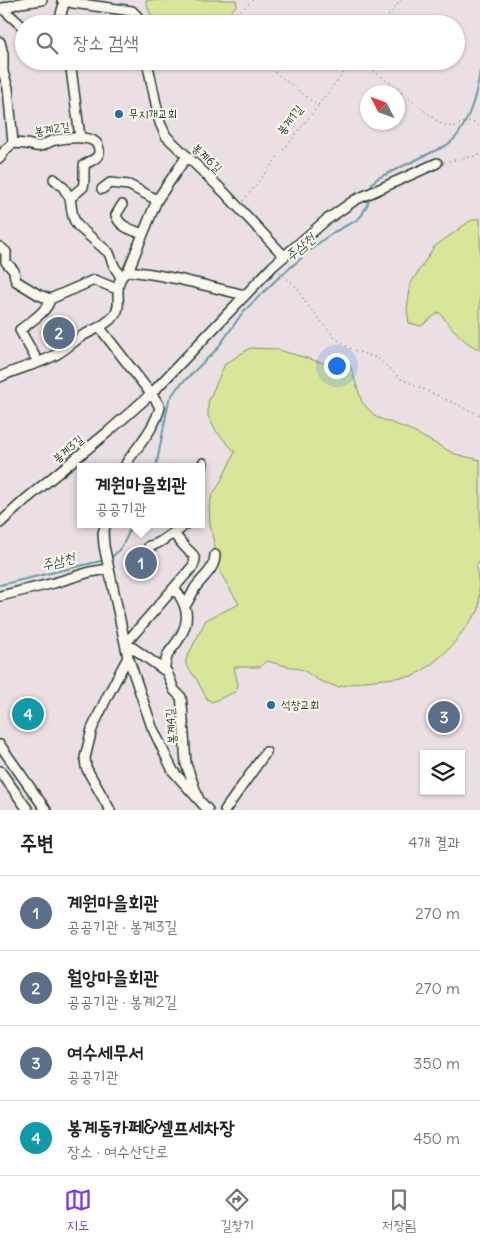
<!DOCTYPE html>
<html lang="ko">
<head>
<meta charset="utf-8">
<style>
  :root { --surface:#fff; --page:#f6f6f6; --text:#222; --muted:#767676; --line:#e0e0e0; --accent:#7c3aed }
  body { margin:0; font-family:Delius,"Poor Story",sans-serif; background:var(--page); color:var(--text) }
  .controls { position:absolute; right:15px; bottom:15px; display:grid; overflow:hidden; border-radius:0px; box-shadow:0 1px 4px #0004 }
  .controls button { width:45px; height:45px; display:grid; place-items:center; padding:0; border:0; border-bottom:1px solid var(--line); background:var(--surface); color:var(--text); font:25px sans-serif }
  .compass { position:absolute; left:360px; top:85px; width:45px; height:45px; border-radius:50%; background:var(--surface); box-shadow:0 1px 4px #0004; rotate:312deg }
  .you { position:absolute; left:336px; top:365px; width:18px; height:18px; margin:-12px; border:4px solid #fff; border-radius:50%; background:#1a73e8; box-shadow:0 0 0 8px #1a73e833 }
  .badge { display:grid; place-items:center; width:32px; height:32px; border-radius:50%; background:var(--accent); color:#fff; font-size:16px; font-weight:700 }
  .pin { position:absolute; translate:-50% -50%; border:2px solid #fff; box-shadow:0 1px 5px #0006 }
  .popup { position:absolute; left:77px; top:463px; width:128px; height:65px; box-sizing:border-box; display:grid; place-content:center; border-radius:0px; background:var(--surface); filter:drop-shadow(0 1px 4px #0005); font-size:16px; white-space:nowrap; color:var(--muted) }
  .popup b { font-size:19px; color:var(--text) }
  .popup::after { content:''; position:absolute; left:50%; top:100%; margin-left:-10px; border:10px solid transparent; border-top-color:var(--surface) }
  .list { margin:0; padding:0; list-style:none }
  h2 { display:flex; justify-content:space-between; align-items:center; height:65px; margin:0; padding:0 20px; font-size:21px }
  h2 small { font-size:16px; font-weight:400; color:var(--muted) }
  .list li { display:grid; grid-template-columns:32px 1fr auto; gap:15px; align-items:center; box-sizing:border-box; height:75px; padding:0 20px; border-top:1px solid var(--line) }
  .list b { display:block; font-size:19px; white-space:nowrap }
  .list p { margin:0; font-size:16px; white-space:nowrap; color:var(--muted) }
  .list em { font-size:16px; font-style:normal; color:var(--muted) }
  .icon { flex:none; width:28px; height:28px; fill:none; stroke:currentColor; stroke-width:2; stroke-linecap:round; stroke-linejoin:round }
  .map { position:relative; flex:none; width:480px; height:810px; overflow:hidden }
  .search { position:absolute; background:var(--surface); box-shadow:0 1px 4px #0004; left:15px; right:15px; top:15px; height:55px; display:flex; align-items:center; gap:12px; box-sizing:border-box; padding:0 18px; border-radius:28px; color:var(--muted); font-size:19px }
  .sheet { height:365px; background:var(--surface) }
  nav { display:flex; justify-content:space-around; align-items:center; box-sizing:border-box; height:70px; border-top:1px solid var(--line); background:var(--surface); font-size:14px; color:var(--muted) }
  nav a { display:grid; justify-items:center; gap:2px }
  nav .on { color:var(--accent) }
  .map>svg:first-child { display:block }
  .green { fill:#d9e699; stroke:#7c9266 }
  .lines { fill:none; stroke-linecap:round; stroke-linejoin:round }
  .stream { stroke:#619ea0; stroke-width:2 }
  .minor-casing { stroke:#1f3d34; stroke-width:12 }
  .path { stroke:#1f3d34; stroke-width:1; stroke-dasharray:1 4; stroke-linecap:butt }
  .minor { stroke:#fbf7ec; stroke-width:9 }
  .poi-dot { fill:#1f6fb2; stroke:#fbf7ec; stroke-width:2 }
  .labels { text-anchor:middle; stroke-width:4; stroke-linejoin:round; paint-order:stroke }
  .poi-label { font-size:12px; fill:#1f3d34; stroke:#fbf7ec; text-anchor:start }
  .street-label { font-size:12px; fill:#1f3d34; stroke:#fbf7ec }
  .water-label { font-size:14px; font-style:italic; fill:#355d58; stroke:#fbf7ec }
</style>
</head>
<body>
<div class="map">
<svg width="480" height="810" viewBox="0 0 480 810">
  <rect width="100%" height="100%" fill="#ecdfe4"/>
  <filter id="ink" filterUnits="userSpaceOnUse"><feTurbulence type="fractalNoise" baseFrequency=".02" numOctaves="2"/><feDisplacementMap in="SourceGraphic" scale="10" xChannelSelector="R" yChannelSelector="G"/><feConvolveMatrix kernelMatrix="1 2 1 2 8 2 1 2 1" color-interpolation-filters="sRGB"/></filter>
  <g filter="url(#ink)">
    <path class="green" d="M146,0h90l1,5 -14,15 -5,4h-58c-8,-6 -13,-15 -14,-24z
      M480,218v132c-18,-8 -29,-23 -41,-38l-18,14 -12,-3 -2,-14 4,-26 23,-36 36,-26z
      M250,348l25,1 52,15 23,1 12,37 14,15 32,12 47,25 25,6v100l-4,7c3,14 4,28 3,43l-29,38 -18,16 -18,12 -50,5 -26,6 -18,-6 -17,-11 -37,-9 -6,6h-26l4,18 -3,7 -23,10 -5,-3 -10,-19 -11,-15v-6l20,-39 33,-16 -18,-30 -11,-49 -1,-18 3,-12 7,-10 16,-33 -19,-21 -8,-15v-14l17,-38z"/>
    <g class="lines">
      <path class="stream" d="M371,188l1,-5 6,-5 67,-32c21,-11 32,-52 35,-75
        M156,467l13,-67 8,-12 40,-39 26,-37 33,-32 44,-38 14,-10 23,-12 5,-5 6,-12 1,-5
        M109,559c13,-8 18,-22 23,-35
        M0,585l105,-25"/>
      <g class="minor-casing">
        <path id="minor" d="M62,0l11,3 59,8 5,5 2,8
          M2,8l22,20
          M0,9l20,-6 22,-3
          M63,24l-2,-10 4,-14
          M0,42l3,12v18l5,16 5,55
          M70,61l10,76
          M147,61l13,62 6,13 58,56 60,64
          M0,158l6,-9 7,-6c4,1 8,0 12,1 5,0 10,3 15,2 6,-1 9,-5 15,-6 9,-2 39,-6 43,6 5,12 -7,14 -14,19v17l-1,5 -13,11c2,10 1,21 9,29l30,26 5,13 7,11
          M54,179l9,8 7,11
          M102,189l8,-6 19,2 28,15
          M122,205l-6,10c3,12 17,15 27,19
          M0,247l6,5v10l8,9 1,7 1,3 23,14 11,4
          M128,271c40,4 78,15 117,24
          M100,328l55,71 5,8c-4,19 -22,39 -33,55l-2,5
          M38,362l-18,-32c10,-8 28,-19 30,-31l44,-19 3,1 20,8
          M0,377c18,-9 40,-13 57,-23 9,-5 16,-12 25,-18 11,-6 23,-10 32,-20 11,-13 -5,-33 14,-45l29,-71 30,-44
          M201,470l2,-7
          M0,523l25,-23 84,-69 42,-37 122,-128 52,-45 30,-21 82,-37
          M106,524l-3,9 1,13 24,111 24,70 21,44 35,39
          M173,533l12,14 8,8 2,5 -2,6 -67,77 41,29 7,18 7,7 1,8 4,59 13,36
          M149,546c10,-1 14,-7 23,-12 5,-3 9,-4 13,-10
          M0,596l54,-13 36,-11 19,-3
          M185,606c4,-6 7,-12 10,-18 8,-11 20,-19 20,-33
          M164,670c1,-5 2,-11 4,-16 4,-6 9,-11 12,-17 11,-18 7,-32 -5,-48
          M0,745l46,65
          M0,771l28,39
          M110,810l-21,-37 -3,-6 -1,-9 7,-29 15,-32 21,-40
          M225,810l41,-58"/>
      </g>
      <path class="path" d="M226,24l13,-12 14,-12
        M382,24l19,-24
        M362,61l79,63 12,3 14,-6h3l10,5
        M318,105l35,-44
        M444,162l36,-7
        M243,201l75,-95 -57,-45
        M280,272l18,16 7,14 29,35 17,12 26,9 24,21 79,36"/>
      <use href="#minor" class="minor"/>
    </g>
  </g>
  <g class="poi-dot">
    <circle cx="119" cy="114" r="5"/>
    <circle cx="271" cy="705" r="5"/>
  </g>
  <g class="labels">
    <g class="poi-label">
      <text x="129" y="118">무지개교회</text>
      <text x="281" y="709">석창교회</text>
    </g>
    <g class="street-label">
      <text transform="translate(290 120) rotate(-52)" y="4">봉계1길</text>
      <text transform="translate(52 129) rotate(-9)" y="4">봉계2길</text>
      <text transform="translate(207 158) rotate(44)" y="4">봉계6길</text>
      <text transform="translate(68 449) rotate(-40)" y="4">봉계3길</text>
      <text transform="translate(171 726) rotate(-94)" y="4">봉계4길</text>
    </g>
    <g class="water-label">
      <text transform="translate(300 247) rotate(-40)" y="5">주삼천</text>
      <text transform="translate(58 561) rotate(-14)" y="5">주삼천</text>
    </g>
  </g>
</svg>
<div class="controls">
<button><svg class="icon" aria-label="layers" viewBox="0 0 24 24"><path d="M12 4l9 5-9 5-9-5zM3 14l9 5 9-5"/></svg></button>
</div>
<svg class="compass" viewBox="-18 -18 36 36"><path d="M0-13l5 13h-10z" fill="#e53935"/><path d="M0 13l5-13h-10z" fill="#767676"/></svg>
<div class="you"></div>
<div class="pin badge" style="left:141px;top:563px;background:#5c6f8a">1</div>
<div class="popup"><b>계원마을회관</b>공공기관</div>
<div class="pin badge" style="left:59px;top:333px;background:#5c6f8a">2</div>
<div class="pin badge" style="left:444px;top:717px;background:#5c6f8a">3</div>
<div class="pin badge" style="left:28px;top:714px;background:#0f9aa8">4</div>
<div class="search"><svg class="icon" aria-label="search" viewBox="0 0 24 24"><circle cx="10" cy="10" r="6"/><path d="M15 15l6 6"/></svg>장소 검색</div>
</div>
<section class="sheet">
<h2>주변<small>4개 결과</small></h2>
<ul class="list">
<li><span class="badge" style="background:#5c6f8a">1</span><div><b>계원마을회관</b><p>공공기관 · 봉계3길</p></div><em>270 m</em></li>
<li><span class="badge" style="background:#5c6f8a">2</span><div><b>월앙마을회관</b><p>공공기관 · 봉계2길</p></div><em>270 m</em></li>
<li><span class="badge" style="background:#5c6f8a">3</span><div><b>여수세무서</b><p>공공기관</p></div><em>350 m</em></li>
<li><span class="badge" style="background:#0f9aa8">4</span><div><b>봉계동카페&amp;셀프세차장</b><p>장소 · 여수산단로</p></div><em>450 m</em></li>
</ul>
</section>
<nav>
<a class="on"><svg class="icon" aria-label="map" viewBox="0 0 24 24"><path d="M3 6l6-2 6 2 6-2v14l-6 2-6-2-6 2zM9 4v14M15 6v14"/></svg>지도</a>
<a><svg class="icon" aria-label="directions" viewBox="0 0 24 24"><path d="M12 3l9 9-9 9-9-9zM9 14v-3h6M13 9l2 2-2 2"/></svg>길찾기</a>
<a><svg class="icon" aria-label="saved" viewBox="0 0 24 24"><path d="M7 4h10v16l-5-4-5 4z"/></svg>저장됨</a>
</nav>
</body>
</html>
